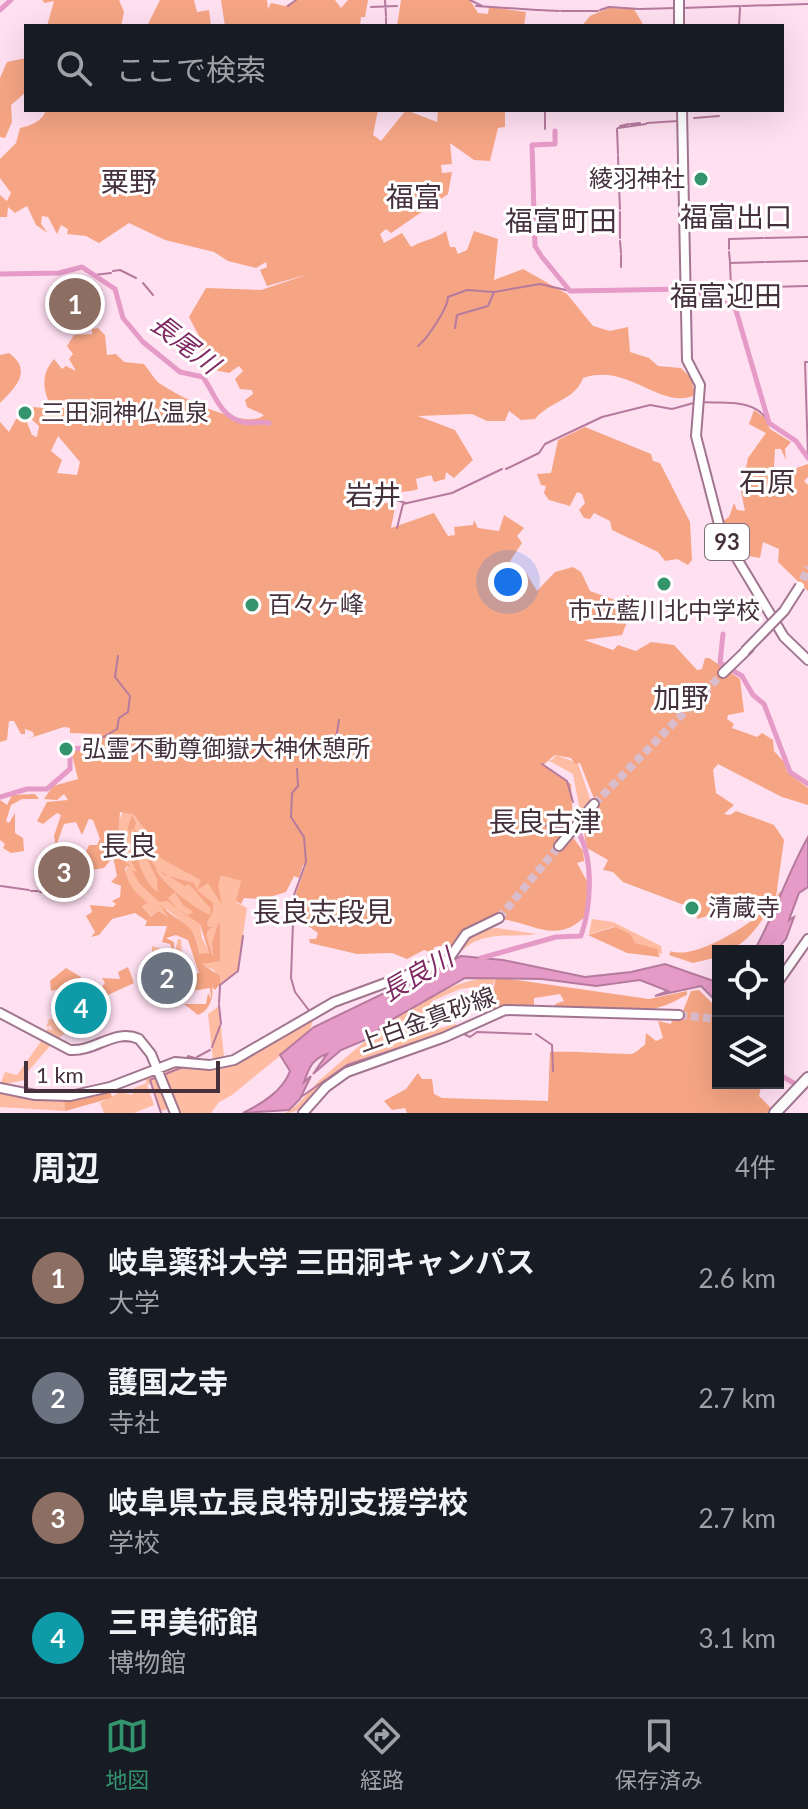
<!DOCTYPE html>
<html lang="ja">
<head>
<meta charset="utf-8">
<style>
  :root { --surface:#171b24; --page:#20242c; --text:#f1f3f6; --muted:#9ea1a6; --line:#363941; --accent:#33946d }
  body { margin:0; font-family:Lato,"Noto Sans JP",sans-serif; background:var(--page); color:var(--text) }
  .controls { position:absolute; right:24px; bottom:24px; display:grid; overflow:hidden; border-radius:0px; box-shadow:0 8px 32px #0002 }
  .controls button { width:72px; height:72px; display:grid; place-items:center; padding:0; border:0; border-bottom:2px solid var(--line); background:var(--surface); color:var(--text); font:40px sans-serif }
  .scale { position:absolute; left:24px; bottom:20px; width:196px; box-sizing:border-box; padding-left:8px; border:4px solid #44313c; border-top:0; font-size:22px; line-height:28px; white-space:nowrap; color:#44313c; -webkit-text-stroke:6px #fff; paint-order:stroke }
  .you { position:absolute; left:508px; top:582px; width:28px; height:28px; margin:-20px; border:6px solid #fff; border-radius:50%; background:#1a73e8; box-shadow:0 0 0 12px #1a73e833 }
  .badge { display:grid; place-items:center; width:52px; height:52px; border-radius:50%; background:var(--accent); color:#fff; font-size:26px; font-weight:700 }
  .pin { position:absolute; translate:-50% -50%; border:4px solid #fff; box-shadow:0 2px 8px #0006 }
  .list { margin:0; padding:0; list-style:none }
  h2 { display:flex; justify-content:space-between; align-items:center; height:104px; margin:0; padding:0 32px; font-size:34px }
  h2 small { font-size:26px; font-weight:400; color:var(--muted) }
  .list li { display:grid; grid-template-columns:52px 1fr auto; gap:24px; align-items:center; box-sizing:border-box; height:120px; padding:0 32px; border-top:2px solid var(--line) }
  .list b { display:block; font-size:30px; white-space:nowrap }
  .list p { margin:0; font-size:26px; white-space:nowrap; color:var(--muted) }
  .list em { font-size:26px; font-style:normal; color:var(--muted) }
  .icon { flex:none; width:44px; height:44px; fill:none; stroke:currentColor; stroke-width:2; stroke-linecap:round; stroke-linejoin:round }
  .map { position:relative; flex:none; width:808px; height:1113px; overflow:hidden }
  .search { position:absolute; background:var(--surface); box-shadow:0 8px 32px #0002; left:24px; right:24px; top:24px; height:88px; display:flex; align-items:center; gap:20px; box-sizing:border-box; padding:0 28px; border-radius:0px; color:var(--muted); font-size:30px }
  .sheet { height:584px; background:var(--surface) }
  nav { display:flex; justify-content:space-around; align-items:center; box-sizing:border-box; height:112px; border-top:2px solid var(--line); background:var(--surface); font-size:22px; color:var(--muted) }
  nav a { display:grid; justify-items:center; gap:4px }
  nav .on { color:var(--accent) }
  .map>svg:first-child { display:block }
  .green { fill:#febca2 }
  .forest { fill:#f5a584; fill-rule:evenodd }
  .water { fill:#e59ac7; stroke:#b57a9d; stroke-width:2 }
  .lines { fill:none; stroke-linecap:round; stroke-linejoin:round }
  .stream { stroke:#b57a9d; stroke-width:2 }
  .river { stroke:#e59ac7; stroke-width:5 }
  .major-tunnel { stroke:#dabdcd; stroke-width:8; stroke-dasharray:8 4; stroke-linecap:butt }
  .major-casing { stroke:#a1758f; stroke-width:12 }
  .highway-casing { stroke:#a1758f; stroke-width:14 }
  .major { stroke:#fff; stroke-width:8 }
  .highway { stroke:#fff; stroke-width:10 }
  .major-bridge-casing { stroke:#a1758f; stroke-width:12; stroke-linecap:butt }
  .major-bridge { stroke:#fff; stroke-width:8 }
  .poi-dot { fill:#33946d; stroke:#fff; stroke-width:3 }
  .labels { text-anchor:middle; stroke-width:6; stroke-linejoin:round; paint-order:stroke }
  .shield { fill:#fff; stroke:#7c6f76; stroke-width:2 }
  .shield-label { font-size:22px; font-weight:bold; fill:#44313c }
  .poi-label { font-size:24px; fill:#44313c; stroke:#fff; text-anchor:start }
  .street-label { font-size:24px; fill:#44313c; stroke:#fff }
  .water-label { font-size:26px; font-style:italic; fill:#7f2963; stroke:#fff }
  .quarter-label { font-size:28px; fill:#44313c; stroke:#fff }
</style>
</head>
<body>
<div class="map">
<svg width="808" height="1113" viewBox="0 0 808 1113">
  <rect width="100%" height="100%" fill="#ffe0f1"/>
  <path class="green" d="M556,755l22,8 13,39 -11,9 -7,-37 -27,-15 6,1z
    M123,811l10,2 3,6 4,-1v-4c10,5 27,20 29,29l9,-1 21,14 12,-3 22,11 -11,9 19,8 -5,21 11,6 -9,62 -18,14 -6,-14 -12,-5 2,-4 16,-1 -1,-35 -7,18 1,14 -7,-21 1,-12 -11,-9h-8l12,9 2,14 7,14 -4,4 -7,-3c2,-21 -16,-31 -32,-44l1,8 -9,-6 -7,6 -9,-9 4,-6c-10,-8 -24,-20 -19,-36l-15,-16 4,-6 8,4 -14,-21 5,-4 2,3z
    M592,919l21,3 48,24 1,8 -27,-11 -22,-16 -24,7z
    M497,928l40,6c-22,4 -46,-3 -68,11 -11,7 -16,20 -29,21 30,-13 16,-36 57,-38z
    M178,939h3l1,21 12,10 -13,-1 -7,9 -11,-1 -1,3 -7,-6 3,8 -8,-8h-3v6l-12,-4 13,-3v-5h4v-22l13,4 -2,12 -8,-1 -1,6 9,4 4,-12 2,10 6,2 4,-9 -5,-7z
    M496,977l-3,8 -33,4 -28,12 4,13 -21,16 4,4 37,-10 2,3c-40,18 -84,22 -122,46 -19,13 -28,40 -51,40 15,-7 24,-23 36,-34 45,-39 112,-100 175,-102z
    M92,1005l-14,18 -22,17 -2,-5h-10l4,-7 4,3 -1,-5 -5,1 3,-8 21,-1v5z
    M219,1006l5,51 -11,2 -5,-45z
    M313,1021l-4,11 -77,63 -13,7 -8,11h-33l-3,-6 -14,4 -9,-28 -5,2 7,20 -20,8h-30l-4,-10 20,-11 12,3 2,-7 13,-5 -2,-4 15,-6 -1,-4c21,-7 33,-1 49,-4 37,-8 72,-27 105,-44z
    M42,1040l8,6 -26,30 1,4 -25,5 5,-13 12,3z
    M0,1090l64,10 1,11 -65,-4z"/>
  <path class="forest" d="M42,0h77l5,12 -3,14h-74l7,-25 -9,2z
    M160,0h34l3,12 12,-2 2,16h-64z
    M221,0h46l1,9 3,-6 14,3 11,-6h39l6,8 7,-8h20l-3,17h-4l-1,9h-135z
    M401,0h69l8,13 10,1 1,-7 37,5 -2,14h-127z
    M609,8l25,1 10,17h-62l8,-10z
    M26,58v34l-15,13 1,17 -7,16 -5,-1v-59l7,-16z
    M46,110h332l-5,25 8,6 25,-31 31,12 1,-12h75l-8,2v15l-7,1 -8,33 -16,-1 -24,-17 2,21 -11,1 1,8 10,-1 -4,22 -57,39 -5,-4 -6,5 4,9 18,-10 9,14c12,-7 23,-7 35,-16l4,16h5l3,7 9,-4 7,-19 24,8 -4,41 29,-11 44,25 26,32 17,5 18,-4 2,25 19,6 9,8 23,2 10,10 4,17c-35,16 -66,-33 -112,-17 -8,22 -33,23 -48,41l-14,1 -12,-9 -4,10h-18l-15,-7 -54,2 37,14 18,30 -19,18 -8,-6 -1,7 -11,3 -3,-7 -15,4 2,10c-12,4 -27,4 -38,-3l-5,3 2,15 19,-2 -5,26 43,-15 14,23 7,-1 -1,-8 19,-2 1,-5 4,8 21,3 5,-16 20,13 -7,8 5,7 -12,18 15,10 12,20 18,-19 18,-5 8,5 9,19 25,9 12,-5 8,4 -1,23h-7l-5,13 -38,5 29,10 5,-5 18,6 15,-9 23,3 23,25 5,-1 3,-11h4l31,21 4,33 -16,3 -1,4 7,5 -2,4 25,9 5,-4 11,7 1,11 10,11 3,10 21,16v17l-26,-8 -64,-33 -5,6 3,23 18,12 -10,9 6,1 6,-4 38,14 10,15 -8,57 -28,15 -24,-1 -27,8 -1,-10 -6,-8 -6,4 -61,-23 -10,-10 -10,-2 5,-10 -21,-12 -3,-16 11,-31 -15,-38 -5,1 -4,-6 -16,-3 -12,10 28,19 2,42 -4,6 14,19 1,10 -7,2 11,20 -1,31c-36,41 -70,-8 -109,8 -20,8 -19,27 -36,38l-1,-4 8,-3 -3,-8 -12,2 -1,6 -9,-3 -17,9 -15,-6 -35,1 -47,-11 -1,-4h7l2,-6 -14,-10 -1,-6 -7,1 -1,-22 11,-31h-3l-4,13 -5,-2 -8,16 -23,7 -19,-1 -3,6 -5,-3 5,-20 -20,-6 -3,10 4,20 -14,-22 -11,7 16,13v9l-6,10 1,5h6l-5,2 -3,6 7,22 -1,-14 7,-22 1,6v34l-18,3 18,12v8l-5,6 -3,-3c2,11 -3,24 -14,28l-14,-11h22l2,-11 3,6 -1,-11 -18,3 -11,-5 1,-11 4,-3 -4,-2 1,-3 6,6 2,-3 3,4 5,-1 -11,-33 -12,-5 -10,3 8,4v12l-4,-10 -8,-2 5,-16h-22l2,-5 -12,-8 -23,6 -13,16 -8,2 4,-5 -9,-16 6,-4 -2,-7 23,2 3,-3 -4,-3 8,-4 1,-11 -10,-4 6,-6 -4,-19 -9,11 -30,5 15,-14 -3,-7 3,-7h8l3,-6 -7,-19 -4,-1 2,-5 -9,21 -6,-13 -12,2 -8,22 -2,-10 7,-21 -4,-2 -14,11 -6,-3 10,-19 21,-2 -4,-6 -7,6 -13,-1 9,-13 25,-7 -8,-32 10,-1 4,4 13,-7 5,-9 -32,-1v-5l-6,-1 -37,12 7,-3 -1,-4 -8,-3v5h-4l-7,-13h-5l-2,19 -7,2v-320l9,10 7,-13 10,1 6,15 5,2 2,-11 -10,-9 4,-10 10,1 5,-8c-6,-15 -5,-28 6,-41l8,10 4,-3 10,5 -7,-12 4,-5 -6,-8 7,-11 18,-1v-5l6,-1 7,7 2,20 9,-1 8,8 20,2c5,6 10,15 15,19 20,14 88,48 105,32l-17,-8 -2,-7 8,-6 -1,-4 -12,-1 -5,-10 8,-8 -4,-5 -10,7 -15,-3 5,-8 -18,-10 -1,-14 -11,-21 17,-29 55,2 48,-16 -42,12 -7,-16 7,-3 -1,-5 -10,6 -28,-7 -14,-9 -49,-12 -36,-17 -30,20 -13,-7 -19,-2 1,-5 -7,-4 -4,9 -9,-17 -6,-1 -1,8 7,9 -12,-8 -9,-19 -12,7 -7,-6 -1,10h-7v-22l7,6 4,-8 -11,-15v-19l16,-16 4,-15c10,-2 23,-7 26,-18zM58,436l22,26 -3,13 -20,-2 5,-13 -11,-9zM120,812l13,2 11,14 11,26 -7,4 -1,-13 -13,-16 2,-6 -4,-8 -4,12 4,21 4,-5 -6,-11 2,-3 8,8 -2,4 19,38 1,13c-12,-6 -20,-30 -23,-42l-6,7 -11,-21zM116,844l8,4 13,24 -5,-2 7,13 20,19 9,-1 9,8 -9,-11 7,-6 8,13 10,7 -5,3 -9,-5 21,14 9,29 -10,1c-4,-35 -21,-29 -39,-50l8,13 -10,-6 -7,6 -9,-10 4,-4 3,1c-11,-10 -21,-16 -24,-35l2,-4 5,2 -19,-15zM154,855l47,25 -4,10 -3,-7 -30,-8 -12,-12zM155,868l30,18 4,-2 22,25 -1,6c-14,-5 -50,-33 -55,-47z
    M9,353c25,18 5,36 -9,50v-48z
    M754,410l11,8 5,11 21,13 -6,7 1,11 -5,-11h-6l-1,18 17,3 17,-6v13l-4,4 4,4v106l-30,-29 1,-13 -16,-7 -3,16 -22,-4 -18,-31 9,-6 5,-14 3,7 8,1 -4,-20 7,-33 18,-25 -17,-9z
    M585,427l66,27 2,7 7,2 30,59 2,38 -4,5 -11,-6 -12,2 -7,-9 -46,-22 -2,-9 -16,-8 -4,6 -6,-1 -5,-8 6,-7 -3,-9 -5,-2 -7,14 -21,-6 -5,-7 2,-7 -5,-1 -4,-11 14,-1 7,-33z
    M12,795l23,-1 4,5h-17l-11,6 -5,16 3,2 6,-10v20l8,5 1,13 -13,2 -8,-5 2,-4 -5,-4v-40l7,5z
    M780,891l2,5c-21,19 -32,55 -64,55v6l-25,6 -24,-8 2,-4c24,11 101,-37 109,-60z
    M615,927l15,7 5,9 22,6 3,8 -33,-4 -39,-18z
    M128,967l6,16 -37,17 -4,-2 12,-15 -3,-5 18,1 -2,-7z
    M66,968l15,9 -1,8 5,5 12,-7 -11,21 -6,-3 1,-8 -4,-2 -7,9 -9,2 -2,-13 -8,2 -1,-10z
    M496,977l153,22 38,-8v4c-6,2 -11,6 -16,8 -35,15 -80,9 -115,4l-1,-3 9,-3 -4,-7 -26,4v9l-24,1 -22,6z
    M699,990l19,19v74h44l-3,13 13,13 -5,4h-360l-2,-5 -13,2 -8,-9 22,-12 12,-16 4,6h10l2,15 8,4 106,3 2,-49c29,-1 53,2 80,2 6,0 9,-6 15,-9l1,-12 10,8 7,-3 -5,-17 13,3 2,-7 10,-6 8,-20z
    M110,1091l2,6 -4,2 -43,12 -1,-11z"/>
  <path class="water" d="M808,837v50l-9,6 -10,27 5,-3 -8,22 -10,12h-22c21,-37 33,-77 54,-114z
    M461,956l42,4 82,17 46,-5 34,-8 49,17 4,5v17l-17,-17 -46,10 13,-5 -28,-11 -44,6 -54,-7 -77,-1 -79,45 -16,15 -29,12 -28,24 14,-20c-15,5 -18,14 -23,28l7,-6 -11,23 -11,11 -46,3c18,-9 40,-22 47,-42l-10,-16 34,-28z"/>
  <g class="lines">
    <path class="stream" d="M385,0l1,16
      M470,0l12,6
      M288,6l8,-6
      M476,6l61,4
      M742,6l66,-2
      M371,7l26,-1
      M682,8l58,-2
      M640,9l36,-1
      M538,10l21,1
      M600,10l9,-3 30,2
      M561,11h37
      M386,18v8
      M739,26l1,-18
      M545,110v19
      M694,118l25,-2
      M647,123l31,-2
      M631,124l9,-1
      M620,126l9,-2
      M618,128l28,-4
      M617,129l1,25
      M618,156l1,29
      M619,187l1,22
      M620,212v26
      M765,238l43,-1
      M620,241l1,12
      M729,249v-10l34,-1
      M729,252l1,10
      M621,255v12
      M766,262l42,-1
      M113,271l7,-1 16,8
      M94,275l17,-2
      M143,283l10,12
      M766,287l42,-1
      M731,288l-1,-25 34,-1
      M731,303v-15l34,-1
      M455,328l2,-13 31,-9 6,-14 46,-8 30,7
      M418,346c9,-7 30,-38 30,-49l19,-7 26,2
      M808,362h-3l3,95
      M703,402c24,2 53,-4 66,21
      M506,469l33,-16 6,-9 57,-27 48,-12 22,4 25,-7
      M375,489l11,8 20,6
      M397,528l6,-24 49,-11 50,-24
      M95,742l22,-13 2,-11 9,-6 2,-16 -15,-19 3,-21
      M316,756l19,-11 4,-25
      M542,764l25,17 6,21
      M297,769l1,17 -6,7 -1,24 13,20 2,25 -12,33 -3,83 4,14 16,21
      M576,810l1,10
      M535,824l35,5
      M1,886l28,4
      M31,891h7
      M40,892l34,4
      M219,1003l1,-18 18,-14 5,-35
      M219,1005l2,19
      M460,1032l10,5 7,-5 54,2
      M536,1034l16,11 1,26
      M212,1047l8,-21
      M197,1057l13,-7
      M187,1059l1,-3 7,2
      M163,1075l20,-8
      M157,1077l-7,3 11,33
      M301,1097l46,-32 88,-29"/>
    <path class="river" d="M0,10l11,-10
      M540,254l-5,-8 -3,-101 23,-1v-13
      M542,257l28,34 116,-2 49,18 34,116 27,18 12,17
      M0,274l59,-1 23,-6 33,22 8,29 20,24 37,30 23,5c12,17 16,38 39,45 9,2 18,-1 27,1
      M723,634l-3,29 22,13 11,19 11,9 26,68 18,12
      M0,797l27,-8h20l23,-20v-20l14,-1
      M481,958l75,-21 25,-1c10,-29 13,-74 -2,-103
      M778,1074l21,12"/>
    <path class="major-tunnel" d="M803,580l5,-13
      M594,804l129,-131
      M499,918l60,-72
      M679,1015l39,4"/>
    <g class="major-casing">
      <path id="major" d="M679,0v26
        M682,110l5,250 13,25 -4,51 25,96 63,105 24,23
        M723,673l26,-25
        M559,846l35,-42
        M778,982l30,-43
        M0,1013l70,37c25,2 45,-22 69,-11l12,15 24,59
        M0,1088l35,7 35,1 40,-9 65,-25 35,3 24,-5 100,-58 114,-42 18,-26 33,-16
        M303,1113l23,-26 21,-15 98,-35 60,-27 174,5"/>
    </g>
    <g class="highway-casing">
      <path id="highway" d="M775,1113l33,-35"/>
    </g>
    <use href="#major" class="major"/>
    <use href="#highway" class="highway"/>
    <g class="major-bridge-casing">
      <path id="major-bridge" d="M745,651l39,-40 16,-25"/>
    </g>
    <use href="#major-bridge" class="major-bridge"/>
  </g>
  <g class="poi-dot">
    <circle cx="701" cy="179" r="8"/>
    <circle cx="25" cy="413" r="8"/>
    <circle cx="664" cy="584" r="8"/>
    <circle cx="252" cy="605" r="8"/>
    <circle cx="66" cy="749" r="8"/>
    <circle cx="692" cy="908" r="8"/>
  </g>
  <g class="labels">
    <rect class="shield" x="705" y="524" width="44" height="36" rx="6"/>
    <g class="shield-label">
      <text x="727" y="550">93</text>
    </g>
    <g class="poi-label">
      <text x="685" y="187" text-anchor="end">綾羽神社</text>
      <text x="41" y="421">三田洞神仏温泉</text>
      <text x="268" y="613">百々ヶ峰</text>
      <text x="664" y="619" text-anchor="middle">市立藍川北中学校</text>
      <text x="82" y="757">弘霊不動尊御嶽大神休憩所</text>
      <text x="708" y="916">清蔵寺</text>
    </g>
    <g class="street-label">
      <text transform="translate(427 1020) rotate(-20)" y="8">上白金真砂線</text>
    </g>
    <g class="water-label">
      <text transform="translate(185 344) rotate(38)" y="9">長尾川</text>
      <text transform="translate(417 975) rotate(-30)" y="9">長良川</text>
    </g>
    <g class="quarter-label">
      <text x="129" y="192">粟野</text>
      <text x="414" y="207">福富</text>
      <text x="736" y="227">福富出口</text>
      <text x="561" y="231">福富町田</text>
      <text x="726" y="306">福富迎田</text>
      <text x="767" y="492">石原</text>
      <text x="373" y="505">岩井</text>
      <text x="681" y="708">加野</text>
      <text x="545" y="832">長良古津</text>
      <text x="129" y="856">長良</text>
      <text x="323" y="922">長良志段見</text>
    </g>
  </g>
</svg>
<div class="controls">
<button><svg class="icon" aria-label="locate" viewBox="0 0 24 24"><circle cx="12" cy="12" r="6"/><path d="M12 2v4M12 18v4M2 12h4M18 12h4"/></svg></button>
<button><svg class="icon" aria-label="layers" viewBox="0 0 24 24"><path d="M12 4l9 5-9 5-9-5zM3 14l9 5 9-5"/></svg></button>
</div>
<div class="scale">1 km</div>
<div class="you"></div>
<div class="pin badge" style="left:75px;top:304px;background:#8d6e63">1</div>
<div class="pin badge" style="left:167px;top:978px;background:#6b7280">2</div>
<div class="pin badge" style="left:64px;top:872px;background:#8d6e63">3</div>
<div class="pin badge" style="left:81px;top:1008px;background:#0f9aa8">4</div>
<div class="search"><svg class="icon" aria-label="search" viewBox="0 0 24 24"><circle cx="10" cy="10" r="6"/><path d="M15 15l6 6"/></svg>ここで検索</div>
</div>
<section class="sheet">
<h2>周辺<small>4件</small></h2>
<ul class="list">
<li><span class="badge" style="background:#8d6e63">1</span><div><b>岐阜薬科大学 三田洞キャンパス</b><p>大学</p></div><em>2.6 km</em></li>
<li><span class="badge" style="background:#6b7280">2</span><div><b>護国之寺</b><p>寺社</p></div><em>2.7 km</em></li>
<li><span class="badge" style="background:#8d6e63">3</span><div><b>岐阜県立長良特別支援学校</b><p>学校</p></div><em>2.7 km</em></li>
<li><span class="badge" style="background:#0f9aa8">4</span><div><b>三甲美術館</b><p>博物館</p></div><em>3.1 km</em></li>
</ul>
</section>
<nav>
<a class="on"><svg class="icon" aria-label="map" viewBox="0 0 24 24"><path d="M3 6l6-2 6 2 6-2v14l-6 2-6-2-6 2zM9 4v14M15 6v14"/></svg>地図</a>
<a><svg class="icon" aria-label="directions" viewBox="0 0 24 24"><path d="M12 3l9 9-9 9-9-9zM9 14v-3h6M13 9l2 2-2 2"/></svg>経路</a>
<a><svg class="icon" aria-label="saved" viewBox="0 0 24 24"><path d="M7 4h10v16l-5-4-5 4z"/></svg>保存済み</a>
</nav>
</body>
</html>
